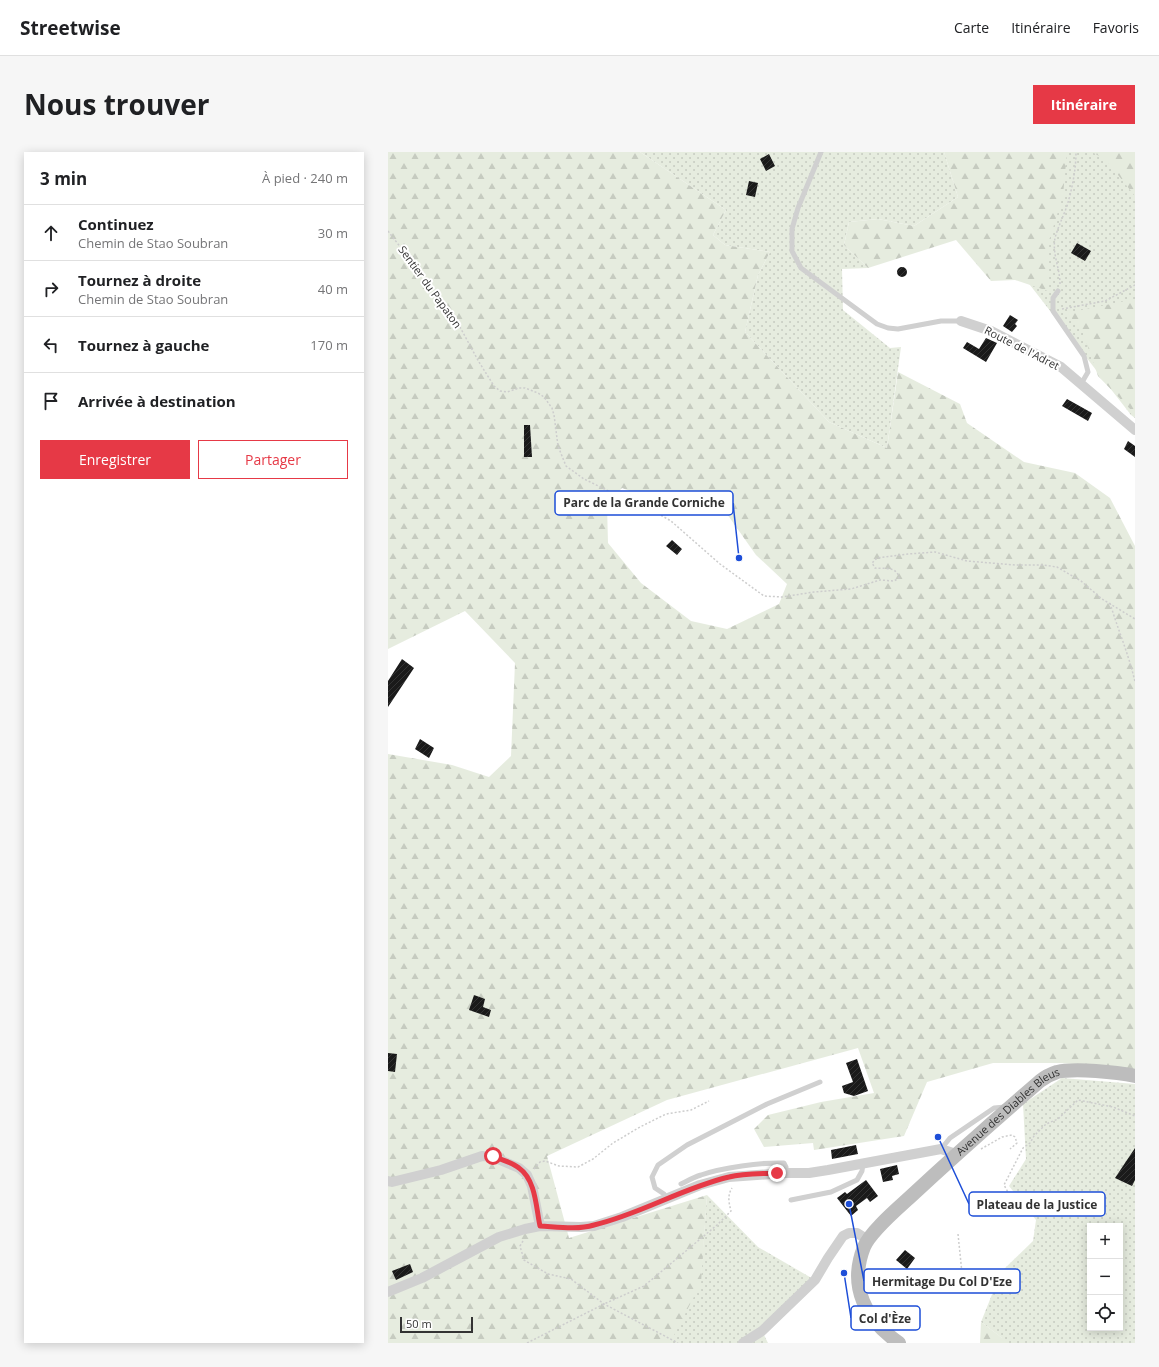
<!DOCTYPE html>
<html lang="fr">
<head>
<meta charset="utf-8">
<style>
  :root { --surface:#fff; --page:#f6f6f6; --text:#202124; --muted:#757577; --line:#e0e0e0; --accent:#e63946 }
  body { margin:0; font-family:"Open Sans",sans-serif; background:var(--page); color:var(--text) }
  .controls { position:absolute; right:12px; bottom:12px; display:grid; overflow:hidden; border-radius:0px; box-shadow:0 2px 10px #0003 }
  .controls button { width:36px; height:36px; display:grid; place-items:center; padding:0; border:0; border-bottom:1px solid var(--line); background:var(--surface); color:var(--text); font:20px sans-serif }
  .scale { position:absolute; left:12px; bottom:10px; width:73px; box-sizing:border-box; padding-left:4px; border:2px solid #333; border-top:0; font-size:11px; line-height:14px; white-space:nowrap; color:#333; -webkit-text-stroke:3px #fff; paint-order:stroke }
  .stop { position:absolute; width:12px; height:12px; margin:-9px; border:3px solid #e63946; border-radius:50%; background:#fff }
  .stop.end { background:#e63946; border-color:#fff; box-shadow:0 1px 4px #0008 }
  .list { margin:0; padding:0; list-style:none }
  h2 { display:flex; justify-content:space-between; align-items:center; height:52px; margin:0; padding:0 16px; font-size:17px }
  h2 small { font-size:13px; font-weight:400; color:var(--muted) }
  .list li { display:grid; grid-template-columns:26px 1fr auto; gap:12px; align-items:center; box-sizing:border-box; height:56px; padding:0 16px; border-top:1px solid var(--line) }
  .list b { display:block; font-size:15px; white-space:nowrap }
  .list p { margin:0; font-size:13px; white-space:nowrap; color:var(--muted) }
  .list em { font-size:13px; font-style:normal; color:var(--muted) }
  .actions { display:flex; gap:8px; padding:12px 16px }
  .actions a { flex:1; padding:9px 0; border:1px solid var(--accent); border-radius:0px; text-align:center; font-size:14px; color:var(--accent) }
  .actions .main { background:var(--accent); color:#fff }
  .icon { flex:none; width:22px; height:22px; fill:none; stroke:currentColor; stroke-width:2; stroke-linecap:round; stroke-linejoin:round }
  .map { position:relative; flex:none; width:747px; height:1191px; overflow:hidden; border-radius:0px }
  header { display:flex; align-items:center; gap:24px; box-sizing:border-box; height:56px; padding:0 20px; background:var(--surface); border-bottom:1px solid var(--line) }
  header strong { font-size:19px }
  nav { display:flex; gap:22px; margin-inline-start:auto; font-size:14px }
  .intro { display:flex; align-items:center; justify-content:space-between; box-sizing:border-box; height:96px; padding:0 24px }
  h1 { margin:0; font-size:28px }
  .button { padding:10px 18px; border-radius:0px; background:var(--accent); color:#fff; font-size:14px; font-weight:700 }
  main { display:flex; gap:24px; padding:0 24px }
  aside { flex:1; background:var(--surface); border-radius:0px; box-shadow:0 2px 10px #0003 }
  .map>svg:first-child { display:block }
  .grass { fill:url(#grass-dots); fill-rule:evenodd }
  .forest { fill:url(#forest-firs); fill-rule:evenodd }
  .building { fill:url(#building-hatch) }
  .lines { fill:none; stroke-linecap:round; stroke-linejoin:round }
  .path { stroke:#cdcdcd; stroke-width:1.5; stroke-dasharray:2 2; stroke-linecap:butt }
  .service { stroke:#d0d0d0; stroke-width:5 }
  .minor { stroke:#d0d0d0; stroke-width:10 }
  .secondary { stroke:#bdbdbd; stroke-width:14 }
  .route { stroke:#e63946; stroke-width:5 }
  .labels { text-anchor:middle; stroke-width:4; stroke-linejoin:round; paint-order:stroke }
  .street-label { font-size:11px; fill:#333; stroke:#fff }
  .leader { fill:none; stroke:#1d4ed8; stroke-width:1.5 }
  .callout-dot { fill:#1d4ed8; stroke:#fff; stroke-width:1.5 }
  .callout { fill:#fff; stroke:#1d4ed8; stroke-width:1.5 }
  .callout-label { font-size:12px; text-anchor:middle; font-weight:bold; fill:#333 }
</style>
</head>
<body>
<header>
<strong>Streetwise</strong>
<nav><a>Carte</a><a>Itinéraire</a><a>Favoris</a></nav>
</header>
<div class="intro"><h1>Nous trouver</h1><a class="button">Itinéraire</a></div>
<main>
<aside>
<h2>3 min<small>À pied · 240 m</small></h2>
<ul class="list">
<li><svg class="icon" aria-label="ahead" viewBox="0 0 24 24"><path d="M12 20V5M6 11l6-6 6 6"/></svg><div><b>Continuez</b><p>Chemin de Stao Soubran</p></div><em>30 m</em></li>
<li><svg class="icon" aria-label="right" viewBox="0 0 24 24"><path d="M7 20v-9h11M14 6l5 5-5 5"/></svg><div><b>Tournez à droite</b><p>Chemin de Stao Soubran</p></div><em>40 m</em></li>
<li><svg class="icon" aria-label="left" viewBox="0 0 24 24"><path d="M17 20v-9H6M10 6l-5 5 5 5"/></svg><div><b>Tournez à gauche</b></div><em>170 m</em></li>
<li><svg class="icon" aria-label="arrive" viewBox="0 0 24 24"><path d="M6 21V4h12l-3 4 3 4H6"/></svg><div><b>Arrivée à destination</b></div></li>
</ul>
<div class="actions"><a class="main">Enregistrer</a><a>Partager</a></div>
</aside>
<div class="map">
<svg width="747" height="1191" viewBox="0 0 747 1191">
  <defs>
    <pattern id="grass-dots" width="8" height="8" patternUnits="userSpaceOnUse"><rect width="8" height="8" fill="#e6ecdf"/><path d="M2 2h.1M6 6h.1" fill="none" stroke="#c6cbc0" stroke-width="1.8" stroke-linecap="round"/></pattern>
    <pattern id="forest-firs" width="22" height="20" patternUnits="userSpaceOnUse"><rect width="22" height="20" fill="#e6ecdf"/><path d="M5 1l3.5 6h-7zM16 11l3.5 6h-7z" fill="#c6cbc0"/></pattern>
    <pattern id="building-hatch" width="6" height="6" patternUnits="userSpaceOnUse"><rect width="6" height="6" fill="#1a1a1a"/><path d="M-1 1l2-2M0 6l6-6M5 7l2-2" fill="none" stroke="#333"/></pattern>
  </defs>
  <rect width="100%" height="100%" fill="#fff"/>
  <path class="grass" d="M252,0h304l14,45 -44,29 -36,-7 -29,3 -5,23 24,23 -26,1 1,41 47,38 11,-1 -14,101 -58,-26 -84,-90 13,-57 12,-23 -45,-7 -12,-10 13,-25z
    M568,0h179v266l-4,-3 -160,-206z
    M674,926l73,6v259h-136l3,-5 -21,-16 20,-50 32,-31 3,-21 -27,-34 17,-27 -3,-55zM702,1074h30v102h-30z
    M319,1043l51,52 57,33 -53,51 6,12h-380l313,-68z"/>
  <path class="forest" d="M0,0h252l86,58 -13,25 12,10 45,7 -12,23 -13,57 84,90 58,26 11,-76 62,32 7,19 57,39 51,11 35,25 25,48v525l-10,-3 -65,-5h-67l-66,19 -23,54 -90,14 -1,-7 -49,4 -10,-18 14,-14 53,-13 53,-9 -16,-45 -191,52 -120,56 22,82 138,-43 -6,88 -31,60h-282v-589l64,11 37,12 22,-21 4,-93 -50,-52 -77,38zM234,336l52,20 41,-11 41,58 31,29 -8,20 -52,25 -36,-8 -50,-38 -33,-40 -1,-38z
    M556,0h123l-4,43 -15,49v47l-33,-11 -24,1 -35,-41 -88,28 -24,-23 5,-23 29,-3 36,7 44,-29z
    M704,0h43v44l-29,-36z
    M747,147v115l-37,-38 -16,-46 -15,-17z
    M593,1170l28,21h-29z"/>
  <path class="building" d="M381,2l6,12 -9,5 -6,-12z
    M361,29l9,2 -3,14 -9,-2z
    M689,91l14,8 -6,10 -14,-8z
    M509 120a5 5 0 1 1 10 0a5 5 0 1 1-10 0Z
    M622,163l8,5 -3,4 2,2 -5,6 -9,-6z
    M598,186l11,5 -11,19 -23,-14 4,-6 12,7z
    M679,247l25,14 -4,8 -26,-15z
    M136,273h6l2,32h-8z
    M740,289l7,5v11l-11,-8z
    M284,388l10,9 -5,6 -11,-9z
    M14,507l12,9 -26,39v-26z
    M32,587l14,9 -5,10 -14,-9z
    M86,843l11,4 -2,8 8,3 -2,7 -20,-7z
    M0,901l9,1 -2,18 -7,-1z
    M469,907l11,32 -14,5 -10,-3 -2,-7 11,-4 -7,-19z
    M468,993l2,9 -26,5 -1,-9z
    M747,996v32l-3,6 -17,-8z
    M509,1013l2,9 -7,2 1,4 -10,2 -3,-13z
    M478,1028l12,16 -8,6 -3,-4 -11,8 2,4 -7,6 -14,-18 8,-6 2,2z
    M517,1098l10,8 -8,11 -11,-9z
    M22,1112l3,8 -17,8 -4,-9z"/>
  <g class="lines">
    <path class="path" d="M0,79l67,87 24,44 15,24 6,5 7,1 12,-4h6l13,5 6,4 8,11 2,7 4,31 8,20 18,13 43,21 25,10 19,11 49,43 44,32 18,1 32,-5 37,-3 29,-9 14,1 5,-3c-2,-12 -15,-9 -24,-10l-3,-5 5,-5 31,-4 27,-2 32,9 48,4h28l14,2 24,14 21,18 33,20
      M672,132c0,-16 -8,-30 -5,-46 3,-11 8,-21 12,-32 5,-17 9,-36 9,-54
      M674,157l43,-8 30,-16
      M722,451c8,27 19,52 25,79
      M593,997l21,-12 10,-2 3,2 2,6 -7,6
      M146,1017l6,-7 5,-1 14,5 19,1 15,-8 20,-16 27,-16 26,-13 25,-4 18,-9
      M633,1064l-17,-31 19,-37 7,-5 4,-7 12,-12 12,-5 20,-19 35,7 22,9
      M570,1082l4,39
      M135,1089l-3,5 4,14 24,14 23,5 33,25 74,39
      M139,1191l77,-39 40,-18 73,-61 14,-14c-2,-8 -4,-15 1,-23"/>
    <path class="service" d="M433,0l-23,56 -6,21v22l9,17 76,56 11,4 10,1 43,-8h20
      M670,139l-5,7v13l31,45 4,16 -7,12
      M553,997l9,-11 44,-30 11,-1
      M293,1032c6,-3 13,-7 20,-9 20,-7 61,-13 83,-12l2,4v6
      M279,1047l-3,-5 -9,-6 -3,-11 6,-12 29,-20 80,-41 53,-22
      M403,1048l40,-8 26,-12 5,-9 1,-7"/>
    <path class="minor" d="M573,169l30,10 70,36 74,63
      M0,1029l4,1 49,-12 41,-14 11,1 26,11 8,7 5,11 8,40
      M0,1140l34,-14 77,-41 26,-8 15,-3 41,1 13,-1 28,-9 78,-32 29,-8 57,-4h23l19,-3 113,-21 15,5
      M355,1191l19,-12 53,-51 13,-22 15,-22 6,-3h8l11,7"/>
    <path class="secondary" id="s1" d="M511,1191c-33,-23 -51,-56 -35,-96 6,-15 33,-38 45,-49 43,-40 87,-79 131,-117 5,-4 11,-7 17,-9 18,-4 60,0 78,4"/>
  </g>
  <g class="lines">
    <path class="route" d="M105,1004c8,4 19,6 26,12 17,12 17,40 21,58 18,1 37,4 54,-1 47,-11 88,-37 135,-48 15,-4 33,-3 48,-4"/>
  </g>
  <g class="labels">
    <g class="street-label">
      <text transform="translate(42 135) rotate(54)" y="4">Sentier du Papaton</text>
      <text transform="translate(634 196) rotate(27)" y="4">Route de l'Adret</text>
      <text dy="4" stroke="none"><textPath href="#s1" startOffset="310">Avenue des Diables Bleus</textPath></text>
    </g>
  </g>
  <path class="leader" d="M351 406L345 351M550 985L581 1052M461 1052L476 1129M456 1121L463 1166"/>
  <g class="callout-dot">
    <circle cx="351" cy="406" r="4"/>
    <circle cx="550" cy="985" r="4"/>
    <circle cx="461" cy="1052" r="4"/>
    <circle cx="456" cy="1121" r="4"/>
  </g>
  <g class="callout">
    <rect x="167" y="339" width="178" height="24" rx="4"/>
    <rect x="581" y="1040" width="136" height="24" rx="4"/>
    <rect x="476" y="1117" width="156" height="24" rx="4"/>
    <rect x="463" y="1154" width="69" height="24" rx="4"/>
  </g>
  <g class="callout-label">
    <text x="256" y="355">Parc de la Grande Corniche</text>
    <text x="649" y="1057">Plateau de la Justice</text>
    <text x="554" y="1134">Hermitage Du Col D'Eze</text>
    <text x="497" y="1171">Col d'Èze</text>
  </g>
</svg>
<div class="controls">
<button>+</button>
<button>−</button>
<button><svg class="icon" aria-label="locate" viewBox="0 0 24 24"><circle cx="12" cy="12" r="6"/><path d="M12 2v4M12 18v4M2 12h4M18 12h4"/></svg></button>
</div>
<div class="scale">50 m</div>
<div class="stop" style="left:105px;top:1004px"></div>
<div class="stop end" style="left:389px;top:1021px"></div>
</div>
</main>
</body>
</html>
